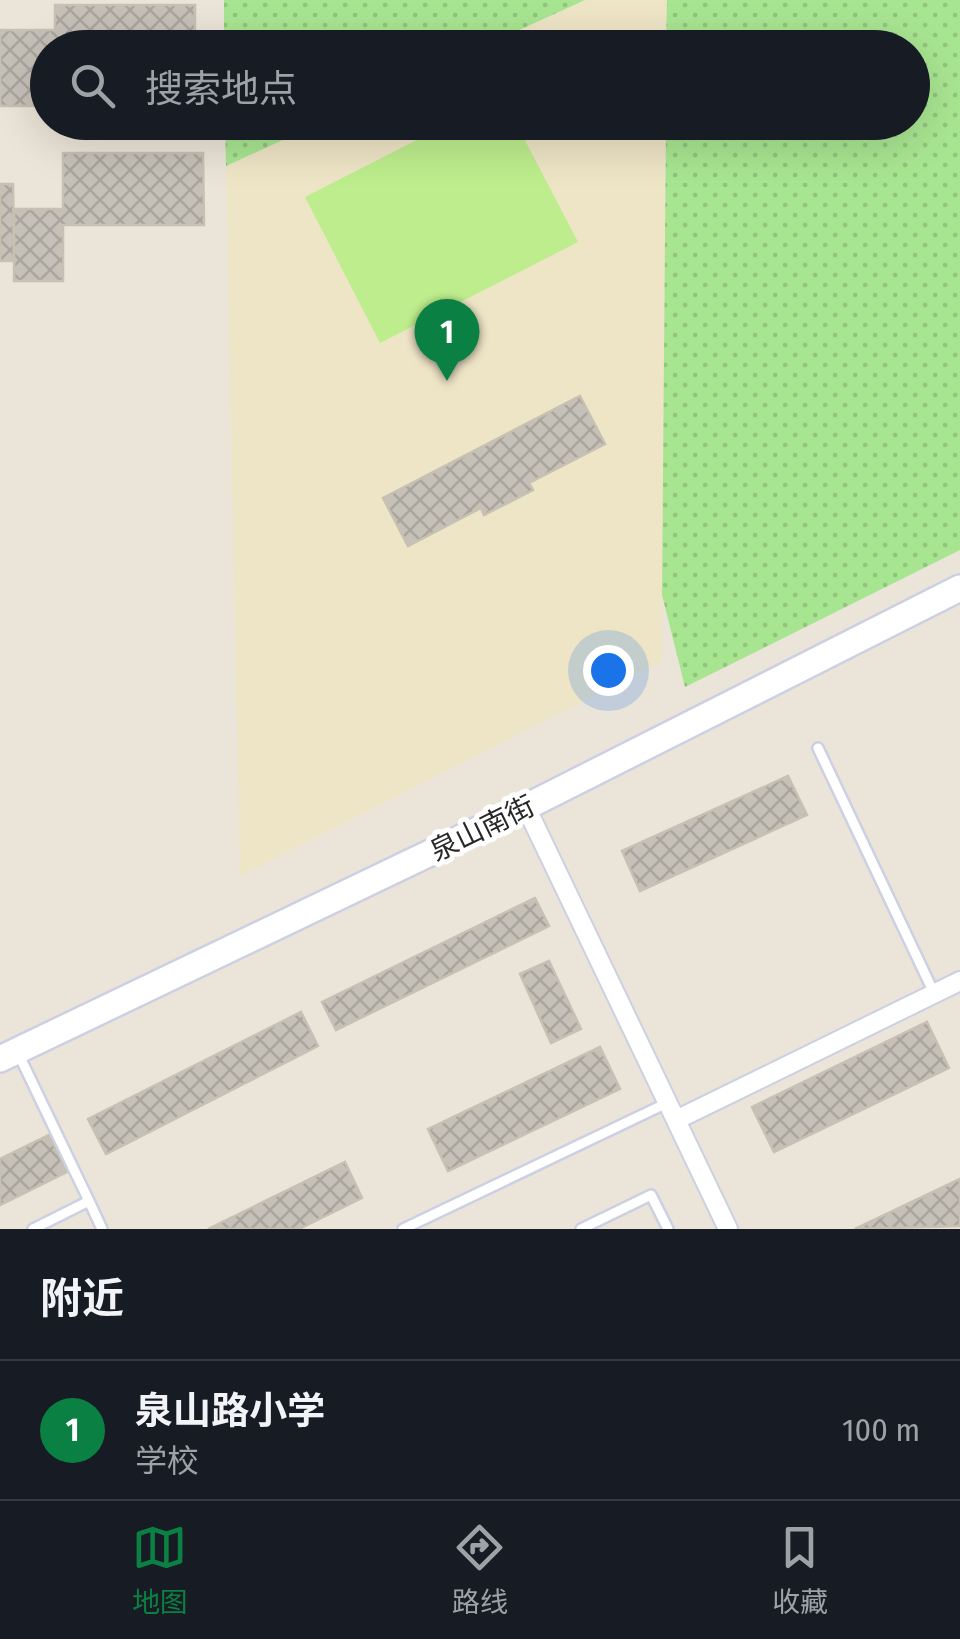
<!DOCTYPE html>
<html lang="zh">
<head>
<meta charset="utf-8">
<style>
  :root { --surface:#171b24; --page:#242831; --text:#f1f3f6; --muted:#9ea1a6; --line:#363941; --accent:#0b8043 }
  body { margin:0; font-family:"Fira Sans Condensed","Noto Sans SC",sans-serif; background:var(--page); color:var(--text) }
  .you { position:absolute; left:608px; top:670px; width:35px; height:35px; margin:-25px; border:8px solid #fff; border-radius:50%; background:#1a73e8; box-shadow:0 0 0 15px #1a73e833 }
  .badge { display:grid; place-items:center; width:65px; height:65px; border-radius:50%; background:var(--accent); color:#fff; font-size:32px; font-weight:700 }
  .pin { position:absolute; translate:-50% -82px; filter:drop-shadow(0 2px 5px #0008) }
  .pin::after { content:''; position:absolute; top:52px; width:35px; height:30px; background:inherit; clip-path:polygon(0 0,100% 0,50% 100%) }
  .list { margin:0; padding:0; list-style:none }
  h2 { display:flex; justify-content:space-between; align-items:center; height:130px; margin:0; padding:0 40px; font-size:42px }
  h2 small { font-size:32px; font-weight:400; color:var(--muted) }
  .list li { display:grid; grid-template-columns:65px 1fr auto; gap:30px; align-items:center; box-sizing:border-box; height:140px; padding:0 40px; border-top:2px solid var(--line) }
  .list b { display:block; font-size:38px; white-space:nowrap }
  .list p { margin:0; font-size:32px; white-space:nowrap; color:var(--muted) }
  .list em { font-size:32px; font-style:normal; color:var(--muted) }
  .icon { flex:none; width:55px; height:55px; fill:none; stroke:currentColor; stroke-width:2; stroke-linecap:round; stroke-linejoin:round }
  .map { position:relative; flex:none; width:960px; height:1229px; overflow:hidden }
  .search { position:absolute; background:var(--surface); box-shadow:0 10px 40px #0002; left:30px; right:30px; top:30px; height:110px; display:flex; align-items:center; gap:25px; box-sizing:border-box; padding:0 35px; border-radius:55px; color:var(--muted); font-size:38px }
  .sheet { height:270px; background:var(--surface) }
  nav { display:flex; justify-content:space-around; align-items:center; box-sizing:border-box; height:140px; border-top:2px solid var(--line); background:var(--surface); font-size:28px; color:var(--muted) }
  nav a { display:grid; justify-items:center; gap:5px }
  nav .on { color:var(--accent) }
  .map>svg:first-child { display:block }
  .education { fill:#eee4c6 }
  .park { fill:url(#park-dots) }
  .pitch { fill:#bded8c }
  .building { fill:url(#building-cross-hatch); stroke:#c6c1b2; stroke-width:2.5 }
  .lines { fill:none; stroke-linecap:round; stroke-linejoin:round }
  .lane-casing { stroke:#cdd0e2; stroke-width:14 }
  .street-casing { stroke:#cdd0e2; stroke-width:22 }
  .secondary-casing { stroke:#cdd0e2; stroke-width:30 }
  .lane { stroke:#fff; stroke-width:9 }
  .street { stroke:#fff; stroke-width:18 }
  .secondary { stroke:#fff; stroke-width:25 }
  .labels { text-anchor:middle; stroke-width:10; stroke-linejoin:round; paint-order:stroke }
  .street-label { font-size:28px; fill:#282828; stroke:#fff }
</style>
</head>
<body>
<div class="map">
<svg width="960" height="1229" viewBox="0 0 960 1229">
  <defs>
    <pattern id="park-dots" width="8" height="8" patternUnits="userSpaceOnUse" patternTransform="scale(2.5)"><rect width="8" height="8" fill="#a8e591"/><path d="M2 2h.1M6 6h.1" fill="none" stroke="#91c47d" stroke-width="1.8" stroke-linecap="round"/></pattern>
    <pattern id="building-cross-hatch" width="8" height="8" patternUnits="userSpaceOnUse" patternTransform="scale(2.5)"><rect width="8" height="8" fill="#c6c1b8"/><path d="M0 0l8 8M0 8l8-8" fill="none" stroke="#aaa69e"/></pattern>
  </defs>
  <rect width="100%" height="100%" fill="#ebe4d8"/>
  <path class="education" d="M585,0h82l-1,47 -184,1z
    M320,123h346l-4,538 -422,215 -14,-710z"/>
  <path class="park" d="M224,0h361l-103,47 -258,1z
    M667,0h293v550l-275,137 -23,-92 4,-472 246,-1v-74l-246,-1z
    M225,123v-1l95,1 -94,43z"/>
  <path class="pitch" d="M450,123h66l62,119 -198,101 -75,-146z"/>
  <path class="building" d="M55,5h140v43h-147v58h-48v-76h55z
    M63,153h140l1,72h-141v56h-49v-72h49z
    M0,184h13l1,77h-14z
    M580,396l25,48 -76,39 4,7 -49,25 -3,-7 -73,38 -25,-48z
    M788,776l19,39 -167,76 -18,-40z
    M535,898l14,28 -213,104 -14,-28z
    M549,961l32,68 -30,14 -31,-69z
    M301,1012l17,34 -212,108 -18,-35z
    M927,1022l22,46 -175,84 -22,-45z
    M600,1047l20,42 -172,82 -20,-42z
    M49,1135l18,37 -67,33v-46z
    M345,1162l17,36 -63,31h-91z
    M960,1179v47l-105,3z"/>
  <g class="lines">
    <g class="lane-casing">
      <path id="lane" d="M818,748l116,245
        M18,1053l71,148 -56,28
        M89,1201l13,28
        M403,1229l264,-126
        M581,1229l70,-34 17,34"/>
    </g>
    <g class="street-casing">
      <path id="street" d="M526,807l202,422
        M676,1120l284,-139"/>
    </g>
    <g class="secondary-casing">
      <path id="secondary" d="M0,1059l526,-252 434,-219"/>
    </g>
    <use href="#lane" class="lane"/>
    <use href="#street" class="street"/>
    <use href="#secondary" class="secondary"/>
  </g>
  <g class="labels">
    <g class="street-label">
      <text transform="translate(482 828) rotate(-26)" y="10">泉山南街</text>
    </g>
  </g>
</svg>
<div class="you"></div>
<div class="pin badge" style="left:447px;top:381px">1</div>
<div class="search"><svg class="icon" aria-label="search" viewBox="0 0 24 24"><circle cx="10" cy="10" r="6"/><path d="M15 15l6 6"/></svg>搜索地点</div>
</div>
<section class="sheet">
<h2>附近<small></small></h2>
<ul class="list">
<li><span class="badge">1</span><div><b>泉山路小学</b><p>学校</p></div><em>100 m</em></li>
</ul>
</section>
<nav>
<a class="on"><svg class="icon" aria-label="map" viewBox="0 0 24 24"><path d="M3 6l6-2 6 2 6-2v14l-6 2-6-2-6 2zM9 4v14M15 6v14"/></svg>地图</a>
<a><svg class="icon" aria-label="directions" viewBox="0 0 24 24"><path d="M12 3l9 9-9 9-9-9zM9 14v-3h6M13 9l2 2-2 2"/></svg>路线</a>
<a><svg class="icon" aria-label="saved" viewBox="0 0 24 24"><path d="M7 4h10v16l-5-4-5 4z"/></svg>收藏</a>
</nav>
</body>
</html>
